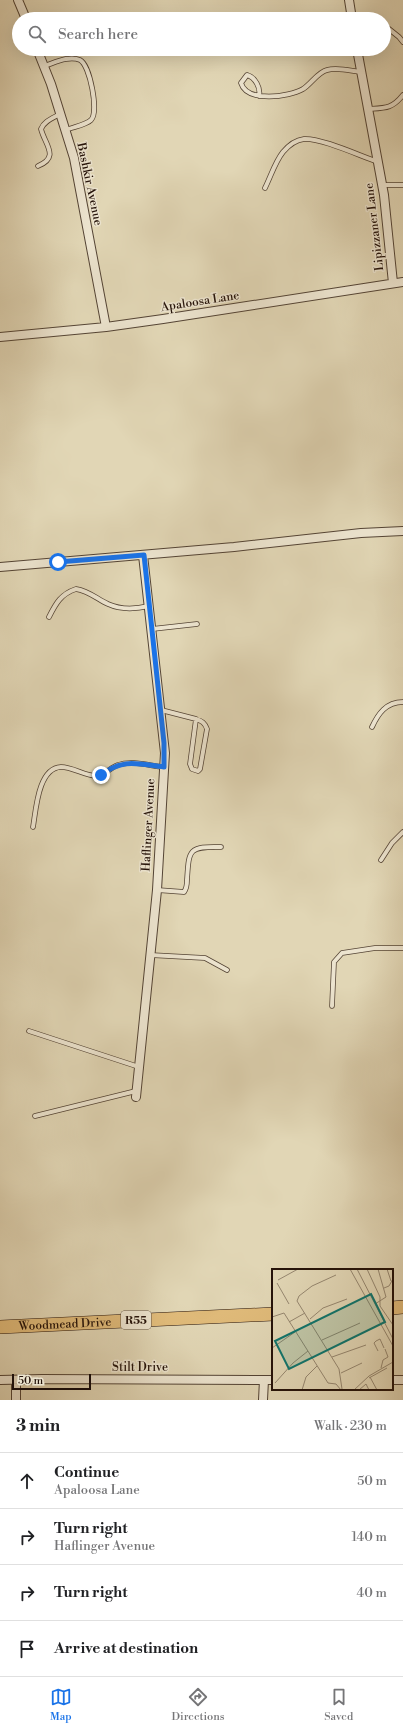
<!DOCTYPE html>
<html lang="en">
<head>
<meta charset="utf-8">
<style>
  :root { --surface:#fff; --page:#f6f6f6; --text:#202124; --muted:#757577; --line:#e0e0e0; --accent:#1a73e8 }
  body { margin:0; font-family:"Libre Bodoni",serif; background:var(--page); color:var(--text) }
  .scale { position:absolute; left:12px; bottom:10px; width:79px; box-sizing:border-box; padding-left:4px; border:2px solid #25130a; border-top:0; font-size:11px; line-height:14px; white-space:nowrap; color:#25130a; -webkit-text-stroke:3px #ece4cf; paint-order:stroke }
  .stop { position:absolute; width:12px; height:12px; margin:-9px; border:3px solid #1a73e8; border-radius:50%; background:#fff }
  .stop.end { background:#1a73e8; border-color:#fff; box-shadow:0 1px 4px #0008 }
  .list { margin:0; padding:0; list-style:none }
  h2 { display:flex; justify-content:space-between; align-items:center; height:52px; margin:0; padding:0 16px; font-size:17px }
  h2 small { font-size:13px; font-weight:400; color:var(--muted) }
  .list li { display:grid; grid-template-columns:26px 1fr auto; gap:12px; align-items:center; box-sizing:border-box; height:56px; padding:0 16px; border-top:1px solid var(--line) }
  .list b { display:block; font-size:15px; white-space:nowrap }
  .list p { margin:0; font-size:13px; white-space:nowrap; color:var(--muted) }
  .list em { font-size:13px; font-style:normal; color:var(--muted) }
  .icon { flex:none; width:22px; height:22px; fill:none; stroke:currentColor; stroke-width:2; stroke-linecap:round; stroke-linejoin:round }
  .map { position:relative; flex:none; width:403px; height:1400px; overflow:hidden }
  .search { position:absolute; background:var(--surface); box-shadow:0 4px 16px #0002; left:12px; right:12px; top:12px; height:44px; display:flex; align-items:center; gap:10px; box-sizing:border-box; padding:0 14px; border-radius:22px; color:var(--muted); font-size:15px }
  .sheet { height:276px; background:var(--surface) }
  nav { display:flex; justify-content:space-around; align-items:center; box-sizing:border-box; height:56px; border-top:1px solid var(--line); background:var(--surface); font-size:11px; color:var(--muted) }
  nav a { display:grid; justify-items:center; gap:2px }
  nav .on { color:var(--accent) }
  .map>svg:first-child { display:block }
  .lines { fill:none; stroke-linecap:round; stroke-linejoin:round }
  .lane-casing { stroke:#544435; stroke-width:5.5 }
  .street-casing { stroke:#544435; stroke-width:10 }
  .primary-casing { stroke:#25130a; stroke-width:14 }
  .lane { stroke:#ece4cf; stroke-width:4 }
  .street { stroke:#ece4cf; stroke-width:8 }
  .primary { stroke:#e0bb7a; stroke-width:13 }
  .route { stroke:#1a73e8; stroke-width:5 }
  .labels { text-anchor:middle; stroke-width:3; stroke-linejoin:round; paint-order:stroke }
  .shield { fill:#ece4cf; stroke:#615245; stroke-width:1 }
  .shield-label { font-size:11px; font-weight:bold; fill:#25130a }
  .street-label { font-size:12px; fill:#25130a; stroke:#ece4cf }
  .inset-road { fill:none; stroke:#968871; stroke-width:1 }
  .view { fill:#0f766e; fill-opacity:0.15; stroke:#0f766e; stroke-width:2 }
  .inset-edge { fill:none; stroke:#25130a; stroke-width:2 }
</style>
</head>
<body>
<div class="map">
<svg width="403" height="1400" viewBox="0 0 403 1400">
  <rect width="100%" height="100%" fill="#e1d6b5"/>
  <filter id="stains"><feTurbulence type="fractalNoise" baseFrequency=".005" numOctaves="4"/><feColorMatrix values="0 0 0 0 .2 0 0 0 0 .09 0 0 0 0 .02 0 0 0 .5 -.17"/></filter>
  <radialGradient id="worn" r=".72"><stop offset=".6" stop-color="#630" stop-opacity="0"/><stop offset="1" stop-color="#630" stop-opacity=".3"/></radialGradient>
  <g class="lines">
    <g class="lane-casing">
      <path id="lane" d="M384,25l15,12 4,5
        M44,66c10,-3 25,-11 36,-6 10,5 19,52 11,60 -5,5 -18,7 -25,10
        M259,96c2,-8 -4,-19 -12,-21l-6,8c6,20 48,14 62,6 8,-5 15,-17 24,-19 11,-3 24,1 34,2
        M368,109c17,-1 24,0 35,-14
        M38,166c22,-9 7,-21 3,-37 3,-8 12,-11 19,-15
        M382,185h21
        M265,188c6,-12 10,-26 18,-36 5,-6 13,-12 21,-13 18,-1 56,17 74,23
        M49,617c7,-14 12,-23 27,-28 13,2 21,10 32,15 13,6 28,5 41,2
        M152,629l45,-5
        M161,710l35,9c6,2 9,4 11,10l-7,40 -2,2 -6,-2 -2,-5 6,-45
        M372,727c6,-13 14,-25 31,-25
        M33,827c3,-17 5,-59 28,-60 12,0 24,9 36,9 7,0 14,-9 21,-11 14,-5 32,1 46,2
        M381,860l11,-17 11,-11
        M157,890l27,2c3,-4 3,-8 3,-12 2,-30 1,-34 34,-33
        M150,955l55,3 22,12
        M332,1006l2,-44 8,-9 33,-5h28
        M29,1031l110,36
        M35,1116l101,-25"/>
    </g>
    <g class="street-casing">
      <path id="street" d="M18,0l8,19
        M349,0l3,19
        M37,49l14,35 23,74 32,169
        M357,49l27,146 9,88
        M0,337l106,-10 57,-8 240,-37
        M0,567l234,-20 127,-14 42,-2
        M136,1097l21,-207 8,-137 -22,-198
        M0,1380l42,-1 231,1
        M16,1380v20
        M392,1380h11
        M263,1400l1,-20"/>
    </g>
    <g class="primary-casing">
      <g id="primary">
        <path d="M392,1308l11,-1"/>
        <path id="s1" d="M0,1327l273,-13"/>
      </g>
    </g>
    <use href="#lane" class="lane"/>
    <use href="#street" class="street"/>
    <use href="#primary" class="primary"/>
  </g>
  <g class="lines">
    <path class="route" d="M58,562l86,-7 20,188v24c-27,-3 -40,-9 -63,8"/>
  </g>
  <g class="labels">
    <rect class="shield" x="121" y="1311" width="30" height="18" rx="3"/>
    <g class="shield-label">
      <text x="136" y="1324">R55</text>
    </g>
    <g class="street-label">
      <text transform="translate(90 184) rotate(78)" y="4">Bashkir Avenue</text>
      <text transform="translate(374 227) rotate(-97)" y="4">Lipizzaner Lane</text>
      <text transform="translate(200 301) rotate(-9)" y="4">Apaloosa Lane</text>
      <text transform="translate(148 825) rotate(-87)" y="4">Haflinger Avenue</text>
      <text dy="4" stroke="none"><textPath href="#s1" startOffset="65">Woodmead Drive</textPath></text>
      <text x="140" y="1371">Stilt Drive</text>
    </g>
  </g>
  <g transform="translate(272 1269)">
    <rect width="121" height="121" fill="#e1d6b5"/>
    <path class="inset-road" d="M78,0l43,77M85,0l36,70M95,0l13,28v9l13,19M115,0l4,12M6,11l20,-11M5,14l12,21M112,19l5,-2 4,-7M25,32l42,68 3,20M25,32l2,-5 13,-10 24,-11M103,35l11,-7 -8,-28M12,44l44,70 8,1 5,6M0,48l12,-4M38,50l13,-11 24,-9M17,53l16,-9M50,71l38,-17M0,79l23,-16M106,82l-4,-8 2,-2 4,-2 4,9M60,88l34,-12M109,99l2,-8 5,-3 -3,-8M69,104l21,-10M98,108l7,13M97,109l18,-10M3,114l18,-20 15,-12M30,121l4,-13 11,-11M82,121l15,-14 24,-14M87,121l7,-6 3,6"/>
    <path class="view" d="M99,25l14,28 -96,47 -14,-28z"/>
    <rect width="121" height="121" class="inset-edge"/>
  </g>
  <rect width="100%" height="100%" filter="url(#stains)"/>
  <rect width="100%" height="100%" fill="url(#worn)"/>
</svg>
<div class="scale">50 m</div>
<div class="stop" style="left:58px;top:562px"></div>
<div class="stop end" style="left:101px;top:775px"></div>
<div class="search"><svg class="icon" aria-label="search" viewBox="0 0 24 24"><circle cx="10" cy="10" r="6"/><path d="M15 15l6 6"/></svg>Search here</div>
</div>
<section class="sheet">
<h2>3 min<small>Walk · 230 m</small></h2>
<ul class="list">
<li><svg class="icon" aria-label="ahead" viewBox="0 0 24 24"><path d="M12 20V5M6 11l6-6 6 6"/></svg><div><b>Continue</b><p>Apaloosa Lane</p></div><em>50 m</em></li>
<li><svg class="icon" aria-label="right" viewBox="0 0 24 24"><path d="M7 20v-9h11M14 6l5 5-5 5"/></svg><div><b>Turn right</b><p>Haflinger Avenue</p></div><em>140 m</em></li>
<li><svg class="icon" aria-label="right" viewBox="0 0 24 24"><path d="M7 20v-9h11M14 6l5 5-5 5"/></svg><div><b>Turn right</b></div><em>40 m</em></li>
<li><svg class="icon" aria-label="arrive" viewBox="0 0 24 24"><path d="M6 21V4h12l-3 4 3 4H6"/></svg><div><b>Arrive at destination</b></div></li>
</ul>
</section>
<nav>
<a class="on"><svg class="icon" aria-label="map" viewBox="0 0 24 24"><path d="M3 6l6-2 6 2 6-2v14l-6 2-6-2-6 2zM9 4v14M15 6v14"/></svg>Map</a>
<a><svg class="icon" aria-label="directions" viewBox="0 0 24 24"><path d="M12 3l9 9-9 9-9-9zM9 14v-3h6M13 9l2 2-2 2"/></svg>Directions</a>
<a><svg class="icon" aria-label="saved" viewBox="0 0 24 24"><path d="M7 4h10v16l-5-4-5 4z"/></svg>Saved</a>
</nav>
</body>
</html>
